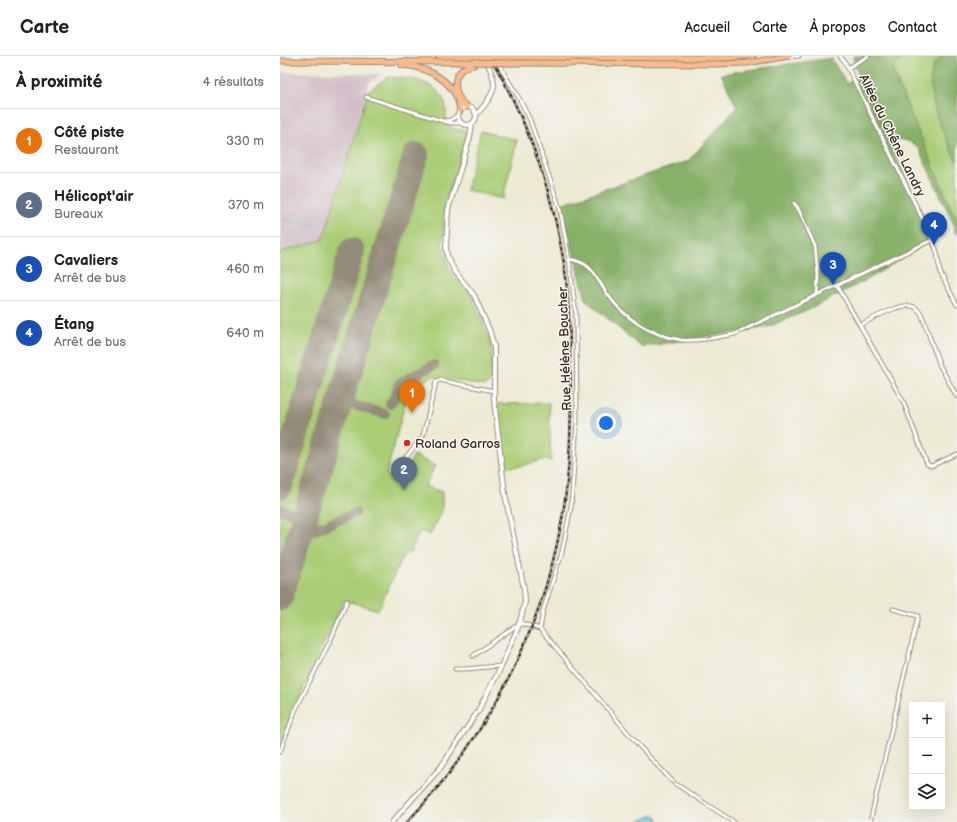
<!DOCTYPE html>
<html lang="fr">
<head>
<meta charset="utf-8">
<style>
  :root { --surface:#fff; --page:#f2f2f2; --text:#222; --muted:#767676; --line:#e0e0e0; --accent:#c8321e }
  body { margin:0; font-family:"Balsamiq Sans",sans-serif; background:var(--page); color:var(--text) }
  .controls { position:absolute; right:12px; bottom:12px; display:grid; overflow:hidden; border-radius:0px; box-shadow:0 4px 16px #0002 }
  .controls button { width:36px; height:36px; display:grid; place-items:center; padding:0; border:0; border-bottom:1px solid var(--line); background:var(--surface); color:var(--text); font:20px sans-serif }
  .you { position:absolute; left:326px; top:367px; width:14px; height:14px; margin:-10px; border:3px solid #fff; border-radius:50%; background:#1a73e8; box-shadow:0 0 0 6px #1a73e833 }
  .badge { display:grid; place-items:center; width:26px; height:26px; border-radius:50%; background:var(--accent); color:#fff; font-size:13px; font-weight:700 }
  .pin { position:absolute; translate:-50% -33px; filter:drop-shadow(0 1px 2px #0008) }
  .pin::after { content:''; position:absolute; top:21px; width:14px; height:12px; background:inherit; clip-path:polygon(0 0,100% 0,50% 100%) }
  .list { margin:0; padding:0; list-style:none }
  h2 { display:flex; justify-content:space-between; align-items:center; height:52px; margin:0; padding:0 16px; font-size:17px }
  h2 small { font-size:13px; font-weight:400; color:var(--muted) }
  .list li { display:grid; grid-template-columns:26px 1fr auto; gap:12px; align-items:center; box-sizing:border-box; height:64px; padding:0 16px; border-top:1px solid var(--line) }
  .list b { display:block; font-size:15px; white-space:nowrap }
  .list p { margin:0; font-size:13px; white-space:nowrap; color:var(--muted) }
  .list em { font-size:13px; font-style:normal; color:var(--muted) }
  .icon { flex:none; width:22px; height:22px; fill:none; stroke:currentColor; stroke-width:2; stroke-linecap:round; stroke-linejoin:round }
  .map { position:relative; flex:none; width:677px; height:766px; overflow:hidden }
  header { display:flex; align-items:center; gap:24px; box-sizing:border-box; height:56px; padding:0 20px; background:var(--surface); border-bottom:1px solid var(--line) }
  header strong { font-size:19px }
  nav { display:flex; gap:22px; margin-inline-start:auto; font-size:14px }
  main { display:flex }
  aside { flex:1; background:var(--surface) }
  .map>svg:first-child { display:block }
  .industrial { fill:#d2bdc8 }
  .green { fill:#aacd76; stroke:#727c4a }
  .forest { fill:#87b067; stroke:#616d42 }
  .water { fill:#61c5df; stroke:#4e787e }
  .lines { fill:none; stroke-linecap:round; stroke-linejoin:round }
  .stream { stroke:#61c5df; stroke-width:1 }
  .taxiway { stroke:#948a79; stroke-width:10 }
  .runway { stroke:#948a79; stroke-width:26 }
  .minor-casing { stroke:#948a79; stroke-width:5 }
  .tertiary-casing { stroke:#948a79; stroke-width:6 }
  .primary-casing { stroke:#948a79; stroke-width:7 }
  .minor { stroke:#fff; stroke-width:3 }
  .tertiary { stroke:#fff; stroke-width:4 }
  .primary { stroke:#fabb8c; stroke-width:5 }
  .rail-casing { stroke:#3b2a1e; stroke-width:2.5 }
  .rail { stroke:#f6f6f2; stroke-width:1; stroke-dasharray:3; stroke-linecap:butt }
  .primary-bridge-casing { stroke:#948a79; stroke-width:7; stroke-linecap:butt }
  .primary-bridge { stroke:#fabb8c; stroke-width:5 }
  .poi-dot { fill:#c8321e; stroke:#f6f6f2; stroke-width:1.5 }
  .labels { text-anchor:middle; stroke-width:3; stroke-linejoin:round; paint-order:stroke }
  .street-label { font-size:13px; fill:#3b2a1e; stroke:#f6f6f2 }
  .poi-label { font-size:13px; fill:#3b2a1e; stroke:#f6f6f2; text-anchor:start }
</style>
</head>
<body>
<header>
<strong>Carte</strong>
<nav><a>Accueil</a><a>Carte</a><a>À propos</a><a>Contact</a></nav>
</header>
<main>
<aside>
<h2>À proximité<small>4 résultats</small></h2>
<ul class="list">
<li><span class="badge" style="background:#e8710a">1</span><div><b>Côté piste</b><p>Restaurant</p></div><em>330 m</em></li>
<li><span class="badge" style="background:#5c6f8a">2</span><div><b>Hélicopt'air</b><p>Bureaux</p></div><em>370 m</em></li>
<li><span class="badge" style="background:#1a4fb4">3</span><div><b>Cavaliers</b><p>Arrêt de bus</p></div><em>460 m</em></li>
<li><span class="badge" style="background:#1a4fb4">4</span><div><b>Étang</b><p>Arrêt de bus</p></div><em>640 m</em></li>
</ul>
</aside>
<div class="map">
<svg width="677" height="766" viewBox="0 0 677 766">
  <rect width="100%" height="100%" fill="#f6f6f2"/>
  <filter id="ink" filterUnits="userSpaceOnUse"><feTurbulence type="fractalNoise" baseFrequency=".025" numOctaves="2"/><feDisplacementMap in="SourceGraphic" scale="8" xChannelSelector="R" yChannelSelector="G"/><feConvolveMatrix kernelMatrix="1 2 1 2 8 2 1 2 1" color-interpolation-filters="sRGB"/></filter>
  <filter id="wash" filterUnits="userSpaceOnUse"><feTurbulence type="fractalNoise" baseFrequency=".012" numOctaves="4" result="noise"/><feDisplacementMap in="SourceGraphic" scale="16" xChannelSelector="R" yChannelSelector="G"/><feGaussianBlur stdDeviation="0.9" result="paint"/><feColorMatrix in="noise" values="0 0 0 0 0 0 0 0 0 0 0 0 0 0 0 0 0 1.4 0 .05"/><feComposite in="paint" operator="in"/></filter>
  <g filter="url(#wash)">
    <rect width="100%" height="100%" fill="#edead4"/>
    <path class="industrial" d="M0,16l101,2 -12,9 -46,158 -43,11z"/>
    <path class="green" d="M605,0h72v166l-43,-89 -24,11 -32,-68z
      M108,21c20,1 42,2 54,20 10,14 -6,33 22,33l3,4 -22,73 -3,36 8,27 21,24 20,49 1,13 -2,26 -5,4 -52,-10 -24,13 -23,86 14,5 14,-25 21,11 -10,20 17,6v17l-12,26 -10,-4 -9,20 -8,5 -25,54 -34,-10 -51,111 -13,36v-495l43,-12 45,-149z
      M201,75l36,9 -14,59 -37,-9z
      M269,347l2,58 -10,-1 -20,6 -16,1 -8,-63z"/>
    <path class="forest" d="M573,0h51l-9,8 -2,8 64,150v13l-3,-3 -1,-3 2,-2 -37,-80c-9,-6 -16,-10 -27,-5l-34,-71z
      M663,0h14v106c-12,-25 -35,-70 -23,-97 2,-3 6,-6 9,-9z
      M551,2l16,26 11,-8 76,162 -64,40 -64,33 -38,16 -127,20 -55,-47 -25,-96 127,-43 49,-54 -16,-33z"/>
    <path class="water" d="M375,758l4,8h-21z"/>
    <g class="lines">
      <path class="stream" d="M0,160l7,5 33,4"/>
      <path class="taxiway" d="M65,332l1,10 7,7
        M110,348l4,-6 5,-14 35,-19
        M57,357l5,-6 8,-3 35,10
        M28,451c-2,11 2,21 15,19
        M0,453c10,3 19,9 27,1
        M15,493l5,-10 5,-5 50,-21"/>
      <path class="runway" d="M0,430l72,-235
        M0,542l136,-443"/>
    </g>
  </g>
  <g filter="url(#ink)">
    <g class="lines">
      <g class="minor-casing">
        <path id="minor" d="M560,0l5,6 83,168 9,22 3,20 17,33
          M508,1l11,-1
          M217,6l22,36 11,22 30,89 9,50 7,55 1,108 -6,85 -9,45 -19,59 -3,18
          M568,12l20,-12
          M86,41l77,24
          M178,59l-7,5 -8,1 8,2h11
          M514,147l4,5 17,38 3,29 -1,20
          M289,203c24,4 25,16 37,33 17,26 44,43 75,48 17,2 37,-3 54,-6l197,-94
          M557,229l66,116 24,63 4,2 26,-12
          M580,269c13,-6 41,-24 54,-18 3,1 5,4 7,6l19,53 17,31
          M115,419l11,-18 17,-21 13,-54 3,-2 55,11
          M193,600l47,-33 20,6 100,118 34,36 60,39
          M175,613c16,1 31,-3 47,-3
          M0,696l15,-41 36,-72 16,-38
          M590,766l48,-206 -25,-7"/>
      </g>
      <g class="tertiary-casing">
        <path id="tertiary" d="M178 60a9 9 0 1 1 18 0a9 9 0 1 1-18 0Z
          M196,59c21,-23 24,-32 7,-59
          M112,766l49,-55 37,-56 22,-42 19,-44 6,-23 -1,-13 -19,-95 -11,-94v-53l-4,-15 -16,-37 -20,-25 -7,-14 -1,-8 2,-38 22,-73 2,-14"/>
      </g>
      <g class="primary-casing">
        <path id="primary" d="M158,0h35
          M225,1l214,1 34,-2
          M0,5l194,1
          M226,7l214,1 27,-1 42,-7
          M122,9c26,2 55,16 58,46
          M187,51c-16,-13 -17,-39 7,-42"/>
      </g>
      <use href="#minor" class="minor"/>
      <use href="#tertiary" class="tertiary"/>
      <use href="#primary" class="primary"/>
      <g class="rail-casing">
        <path id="rail" d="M127,766c78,-81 133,-186 154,-297 10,-54 11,-111 9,-165 0,-27 -1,-55 -4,-82 -10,-78 -37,-155 -76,-222"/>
      </g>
      <use href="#rail" class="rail"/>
      <g class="primary-bridge-casing">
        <path id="primary-bridge" d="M193,0l32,1
          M194,6l32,1"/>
      </g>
      <use href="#primary-bridge" class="primary-bridge"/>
    </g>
  </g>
  <circle class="poi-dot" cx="127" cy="387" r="4"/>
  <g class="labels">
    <g class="street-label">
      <text transform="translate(613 79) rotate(64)" y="5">Allée du Chêne Landry</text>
      <text transform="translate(284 293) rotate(-92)" y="5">Rue Hélène Boucher</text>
    </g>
    <g class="poi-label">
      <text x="135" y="392">Roland Garros</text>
    </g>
  </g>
</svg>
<div class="controls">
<button>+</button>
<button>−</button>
<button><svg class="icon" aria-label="layers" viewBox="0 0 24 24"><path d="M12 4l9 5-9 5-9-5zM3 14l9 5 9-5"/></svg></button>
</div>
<div class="you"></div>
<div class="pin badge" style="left:132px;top:357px;background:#e8710a">1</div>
<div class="pin badge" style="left:124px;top:434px;background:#5c6f8a">2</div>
<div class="pin badge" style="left:553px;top:229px;background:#1a4fb4">3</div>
<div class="pin badge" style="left:654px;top:189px;background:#1a4fb4">4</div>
</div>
</main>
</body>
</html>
